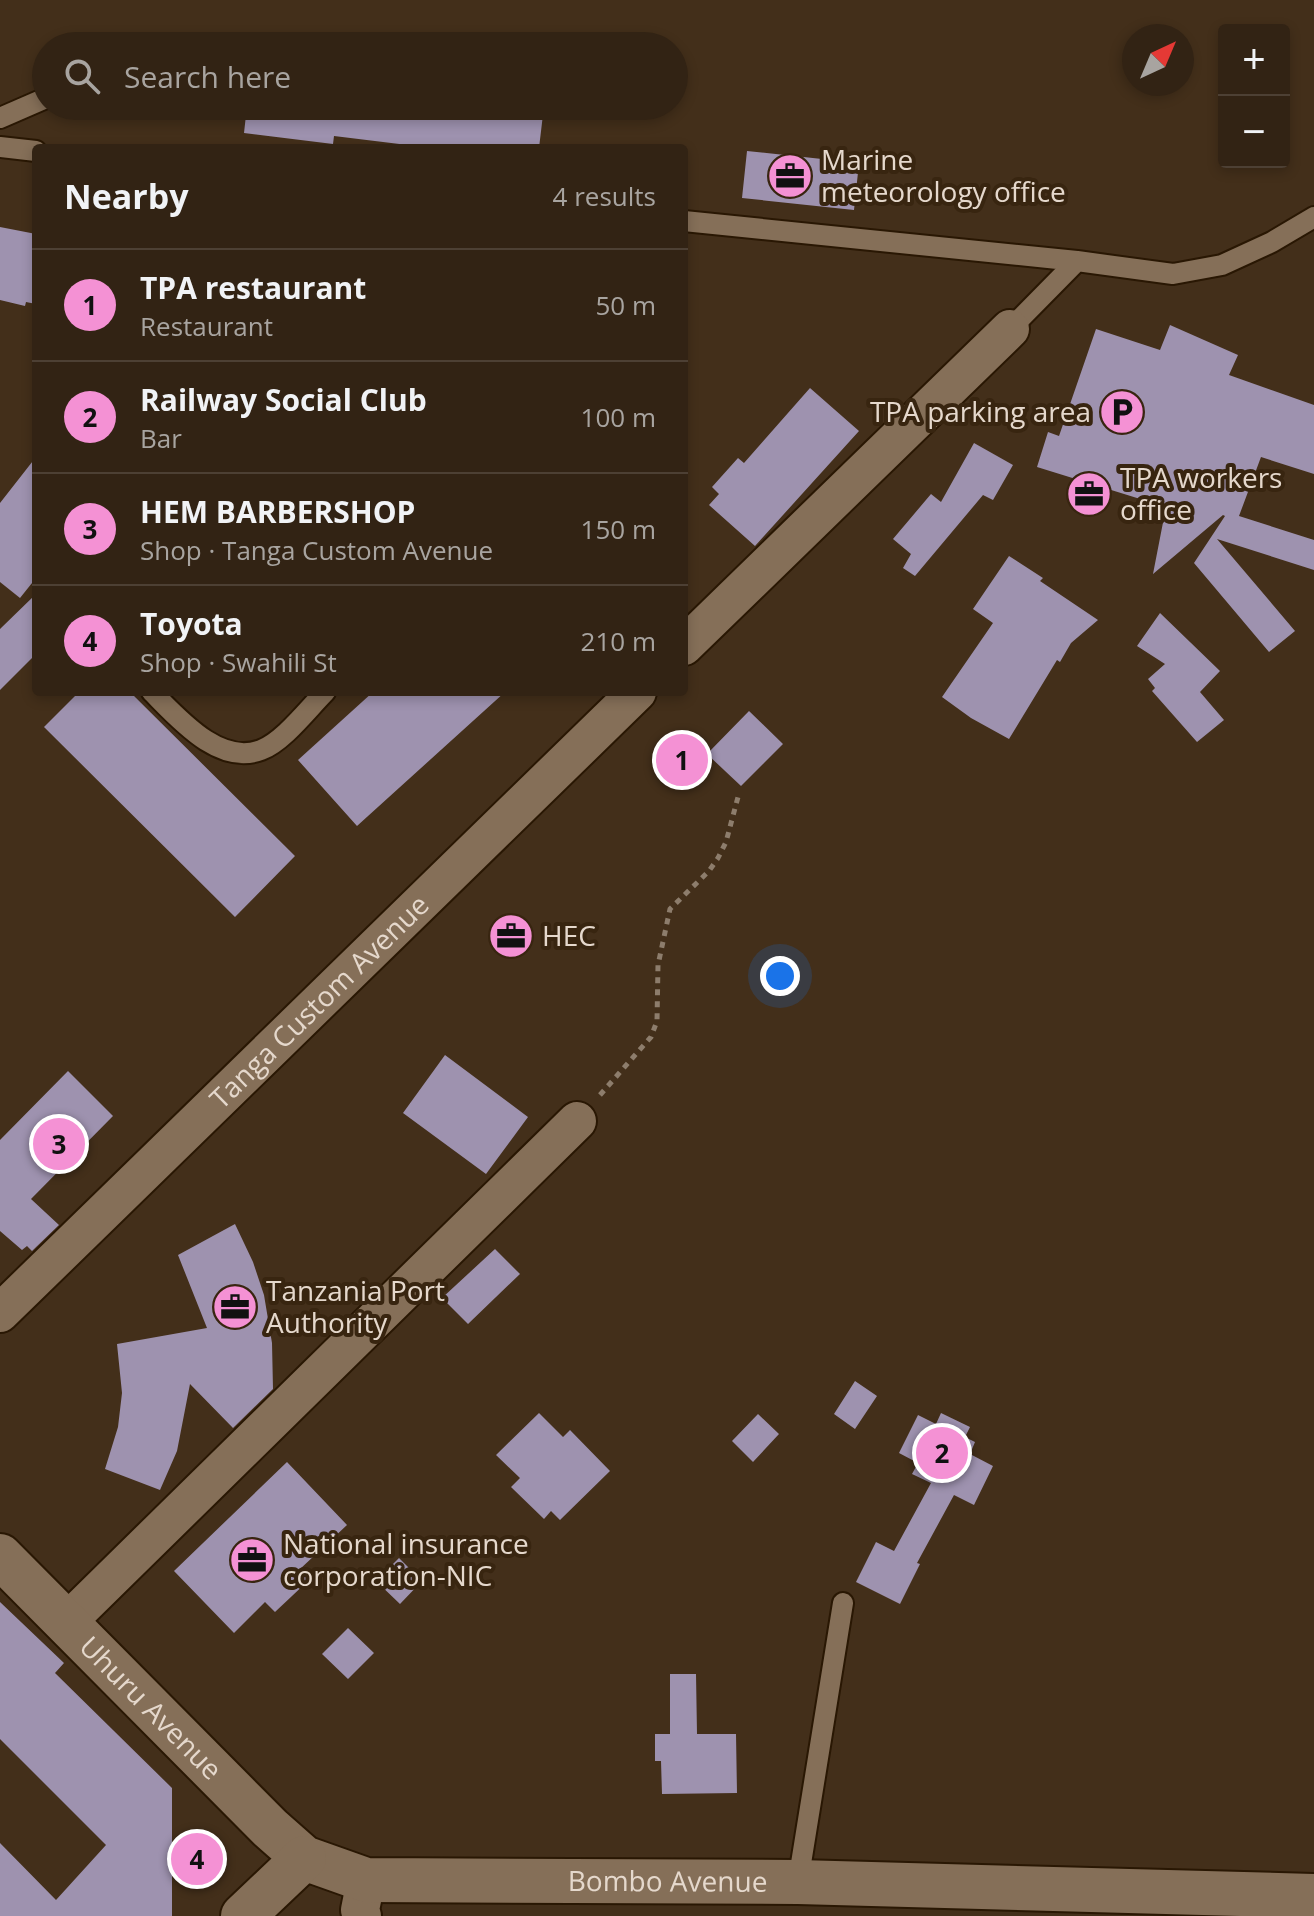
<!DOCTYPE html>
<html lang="en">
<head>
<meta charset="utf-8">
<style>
  :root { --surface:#322314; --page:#3d2f22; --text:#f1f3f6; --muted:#a8a4a0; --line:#4d4034; --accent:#f491d4 }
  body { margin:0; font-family:"Open Sans",sans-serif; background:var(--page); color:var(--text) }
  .controls { position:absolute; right:24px; top:24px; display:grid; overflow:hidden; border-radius:8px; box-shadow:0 4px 12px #0003 }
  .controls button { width:72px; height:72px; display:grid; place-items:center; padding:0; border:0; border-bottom:2px solid var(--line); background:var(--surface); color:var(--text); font:40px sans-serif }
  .compass { position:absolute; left:1122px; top:24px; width:72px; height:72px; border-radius:50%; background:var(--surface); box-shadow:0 4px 12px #0003; rotate:44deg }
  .you { position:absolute; left:780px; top:976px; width:28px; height:28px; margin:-20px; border:6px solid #fff; border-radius:50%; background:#1a73e8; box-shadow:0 0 0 12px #1a73e833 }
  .badge { display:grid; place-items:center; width:52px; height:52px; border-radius:50%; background:var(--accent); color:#111; font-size:26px; font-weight:700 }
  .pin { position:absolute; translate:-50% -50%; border:4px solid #fff; box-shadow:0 2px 8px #0006 }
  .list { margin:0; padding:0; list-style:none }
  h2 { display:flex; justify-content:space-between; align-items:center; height:104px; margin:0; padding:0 32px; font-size:34px }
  h2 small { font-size:26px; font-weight:400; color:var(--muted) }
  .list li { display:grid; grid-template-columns:52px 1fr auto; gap:24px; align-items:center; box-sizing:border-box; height:112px; padding:0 32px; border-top:2px solid var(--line) }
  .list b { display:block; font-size:30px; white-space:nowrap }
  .list p { margin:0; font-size:26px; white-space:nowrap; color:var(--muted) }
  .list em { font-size:26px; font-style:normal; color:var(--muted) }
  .icon { flex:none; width:44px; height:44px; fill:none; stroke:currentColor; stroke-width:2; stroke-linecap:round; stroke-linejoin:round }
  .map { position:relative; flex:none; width:1314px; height:1916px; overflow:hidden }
  .search { position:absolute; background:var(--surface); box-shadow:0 4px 12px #0003; left:32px; top:32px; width:656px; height:88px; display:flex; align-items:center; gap:20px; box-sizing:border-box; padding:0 28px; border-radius:44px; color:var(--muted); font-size:30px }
  .panel { position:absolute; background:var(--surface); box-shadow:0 4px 12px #0003; left:32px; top:144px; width:656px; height:552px; border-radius:8px }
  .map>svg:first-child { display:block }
  .building { fill:#9e92af }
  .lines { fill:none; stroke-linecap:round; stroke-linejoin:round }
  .service-casing { stroke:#291703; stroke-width:24 }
  .minor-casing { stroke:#291703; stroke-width:42 }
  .tertiary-casing { stroke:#291703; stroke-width:48 }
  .path { stroke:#8d7d6c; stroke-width:5; stroke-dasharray:6 6; stroke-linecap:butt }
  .service { stroke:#856f58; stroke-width:20 }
  .minor { stroke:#856f58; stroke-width:38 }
  .tertiary { stroke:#856f58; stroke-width:44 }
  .labels { text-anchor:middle; stroke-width:8; stroke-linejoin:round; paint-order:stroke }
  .poi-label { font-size:28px; fill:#e5d8cc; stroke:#382510; text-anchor:start }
  .street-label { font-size:28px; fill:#e5d8cc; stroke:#382510 }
</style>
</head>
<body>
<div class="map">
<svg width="1314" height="1916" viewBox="0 0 1314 1916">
  <rect width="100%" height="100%" fill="#432f1a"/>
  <path class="building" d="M247,106h297l-5,42h-107l-98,-12 -1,8 -89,-11z
    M747,151l112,12 -5,47 -112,-12z
    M0,227l36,7v70l-10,-2 -1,4 -25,-6z
    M1170,325l68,30 -9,20 85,30v69l-53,-17 -22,59 75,24v30l-97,-31 78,92 -26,21 -75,-89 31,-47 -2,-1 -70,59 13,-67 -129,-40 11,-35 11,4 37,-107 64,21z
    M810,388l49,43 -104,115 -46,-41 10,-11 -7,-7 26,-29 6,5z
    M974,443l39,22 -20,35 -10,-5 -68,81 -12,-8 8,-14 -18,-15 38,-45 10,8z
    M36,457v121l-16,20 -20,-16v-79z
    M1009,556l34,22 -3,3 58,39 -27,23 -11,19 -3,-2 -48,79 -38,-21 -29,-21 51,-74 -20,-14z
    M36,594v60l-36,36v-61z
    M1160,613l60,58 -20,21 24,28 -27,22 -45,-51 3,-3 -7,-9 17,-15 -28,-18z
    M79,692h51l165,164 -60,61 -191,-190z
    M373,692h132l-148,134 -59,-66z
    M749,711l34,33 -42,42 -34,-32z
    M445,1055l83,62 -42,57 -83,-61z
    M68,1071l45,45 -82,83 28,26 -27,26 -5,-5 -5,4 -22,-19v-91z
    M235,1224l18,38 11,33 8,48 1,46 -40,39 -43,-44 -13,67 -17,39 -55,-21 13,-42 4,-34 -5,-49 90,-16 -29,-73z
    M495,1249l25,25 -52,50 -26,-26z
    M855,1381l22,15 -22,33 -21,-15z
    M539,1413l24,24 7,-7 40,41 -50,49 -9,-9 -7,8 -33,-32 9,-9 -24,-23z
    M941,1413l29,14 -5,10 10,5 -5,12 23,12 -19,39 -20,-10 -37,68 3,1 -20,40 -44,-22 20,-40 18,9 37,-68 -19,-9 6,-11 -19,-10 19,-38 18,9z
    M758,1414l21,20 -26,28 -21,-21z
    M287,1462l60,63 -48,45 10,10 -34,32 -10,-10 -31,31 -60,-62z
    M399,1558l23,23 -22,23 -24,-23z
    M0,1602l64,61 -9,10 117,115v128h-172v-73l56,57 50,-55 -106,-106z
    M348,1628l26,25 -26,26 -26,-25z
    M670,1674h26l1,60h39l1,59 -75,1 -1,-33h-6v-27h15z"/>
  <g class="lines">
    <g class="service-casing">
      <path id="service" d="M0,118l46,-20
        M0,147l36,4
        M684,221l393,40 96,13 49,-9 50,-23 42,-25
        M1010,329l67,-68
        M152,692c26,26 67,74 109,58 22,-8 47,-41 64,-58
        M798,1882l45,-279"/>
    </g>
    <g class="minor-casing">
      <g id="minor">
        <path d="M684,646l326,-317"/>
        <path id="s1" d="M0,1313l637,-621"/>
        <path d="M65,1624l512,-503"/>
        <path d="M362,1916l-2,-6 6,-30"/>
      </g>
    </g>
    <g class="tertiary-casing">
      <g id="tertiary">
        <path id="s2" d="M0,1556l270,272 34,30 62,22 432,2 516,14"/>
        <path d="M243,1916l61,-58"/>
      </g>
    </g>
    <path class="path" d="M600,1095l51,-58 6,-16 1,-56 12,-56 39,-38 9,-13 8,-16 12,-45"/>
    <use href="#service" class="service"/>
    <use href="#minor" class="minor"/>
    <use href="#tertiary" class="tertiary"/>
  </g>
  <defs>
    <g id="office-disc" transform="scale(2.3)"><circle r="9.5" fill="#f491d4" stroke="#382510"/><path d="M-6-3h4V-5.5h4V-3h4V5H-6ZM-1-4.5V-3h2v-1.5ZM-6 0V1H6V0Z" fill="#111"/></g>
    <g id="parking-disc" transform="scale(2.3)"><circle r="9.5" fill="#f491d4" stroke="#382510"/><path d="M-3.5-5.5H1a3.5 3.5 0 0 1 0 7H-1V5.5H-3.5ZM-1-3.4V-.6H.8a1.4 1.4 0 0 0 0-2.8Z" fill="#111"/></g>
  </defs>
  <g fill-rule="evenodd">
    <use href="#office-disc" x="790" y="176"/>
    <use href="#parking-disc" x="1122" y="412"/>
    <use href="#office-disc" x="1089" y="494"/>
    <use href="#office-disc" x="511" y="936"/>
    <use href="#office-disc" x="235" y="1307"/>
    <use href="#office-disc" x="252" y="1560"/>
  </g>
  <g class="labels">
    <g class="poi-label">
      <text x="821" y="170">Marine<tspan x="821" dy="32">meteorology office</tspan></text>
      <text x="1091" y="422" text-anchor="end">TPA parking area</text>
      <text x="1120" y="488">TPA workers<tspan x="1120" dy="32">office</tspan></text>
      <text x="542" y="946">HEC</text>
      <text x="266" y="1301">Tanzania Port<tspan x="266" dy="32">Authority</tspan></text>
      <text x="283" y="1554">National insurance<tspan x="283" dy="32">corporation-NIC</tspan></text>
    </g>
    <g class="street-label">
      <text dy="10" stroke="none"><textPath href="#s1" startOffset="446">Tanga Custom Avenue</textPath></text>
      <text dy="10" stroke="none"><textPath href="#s2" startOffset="214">Uhuru Avenue</textPath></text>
      <text dy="10" stroke="none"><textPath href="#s2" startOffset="796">Bombo Avenue</textPath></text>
    </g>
  </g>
</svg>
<div class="controls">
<button>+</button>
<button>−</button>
</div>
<svg class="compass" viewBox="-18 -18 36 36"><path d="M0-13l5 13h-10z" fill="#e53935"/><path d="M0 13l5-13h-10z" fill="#a8a4a0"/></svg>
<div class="you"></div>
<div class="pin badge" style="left:682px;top:760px">1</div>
<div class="pin badge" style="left:942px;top:1453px">2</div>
<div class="pin badge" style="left:59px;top:1144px">3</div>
<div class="pin badge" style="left:197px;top:1859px">4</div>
<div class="search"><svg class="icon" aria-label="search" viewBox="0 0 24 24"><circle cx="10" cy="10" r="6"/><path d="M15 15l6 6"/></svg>Search here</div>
<section class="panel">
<h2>Nearby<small>4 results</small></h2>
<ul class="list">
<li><span class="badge">1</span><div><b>TPA restaurant</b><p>Restaurant</p></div><em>50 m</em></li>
<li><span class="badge">2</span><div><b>Railway Social Club</b><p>Bar</p></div><em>100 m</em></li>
<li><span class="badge">3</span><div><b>HEM BARBERSHOP</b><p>Shop · Tanga Custom Avenue</p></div><em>150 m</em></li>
<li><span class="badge">4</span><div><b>Toyota</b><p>Shop · Swahili St</p></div><em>210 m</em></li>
</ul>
</section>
</div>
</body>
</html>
